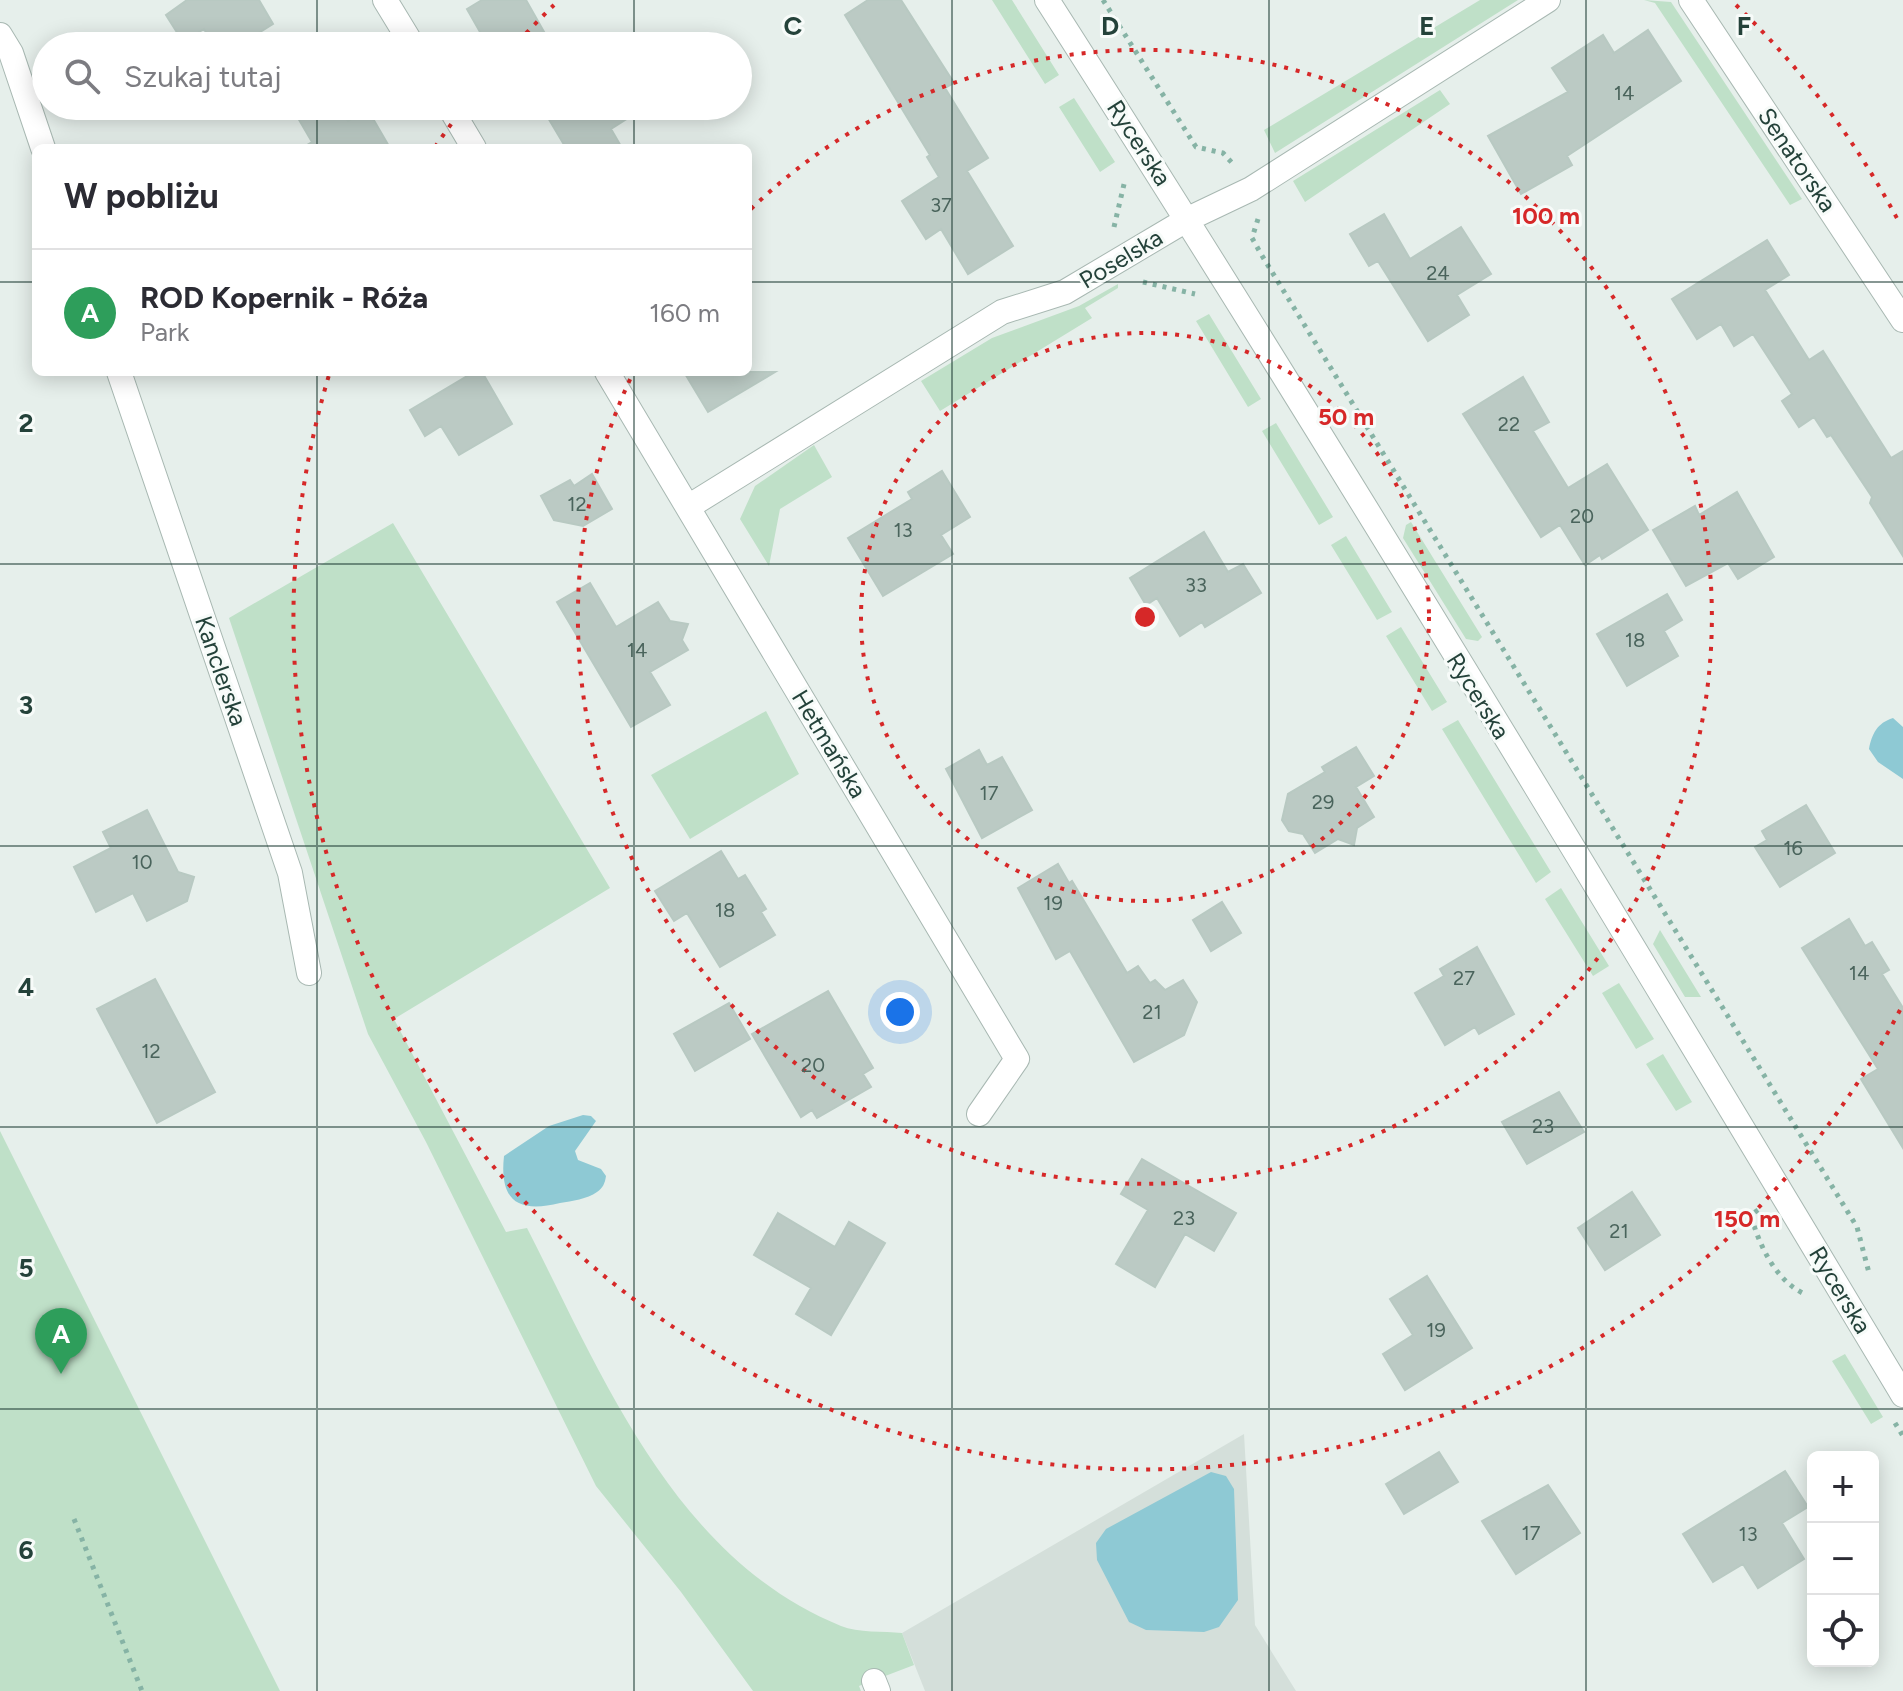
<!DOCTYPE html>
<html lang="pl">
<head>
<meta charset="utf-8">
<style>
  :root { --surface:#fff; --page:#f2f2f3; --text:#2b2b33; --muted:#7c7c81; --line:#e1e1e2; --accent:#855347 }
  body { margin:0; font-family:Figtree,sans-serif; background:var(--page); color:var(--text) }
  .controls { position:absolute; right:24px; bottom:24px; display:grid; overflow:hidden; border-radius:12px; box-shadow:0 4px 20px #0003 }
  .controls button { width:72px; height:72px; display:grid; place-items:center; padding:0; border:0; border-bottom:2px solid var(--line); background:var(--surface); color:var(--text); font:40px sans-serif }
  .you { position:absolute; left:900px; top:1012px; width:28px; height:28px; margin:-20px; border:6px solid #fff; border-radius:50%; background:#1a73e8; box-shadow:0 0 0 12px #1a73e833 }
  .badge { display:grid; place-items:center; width:52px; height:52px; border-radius:50%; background:var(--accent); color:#fff; font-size:26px; font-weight:700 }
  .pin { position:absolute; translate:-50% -66px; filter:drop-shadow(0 2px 4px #0008) }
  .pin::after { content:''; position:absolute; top:42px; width:28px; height:24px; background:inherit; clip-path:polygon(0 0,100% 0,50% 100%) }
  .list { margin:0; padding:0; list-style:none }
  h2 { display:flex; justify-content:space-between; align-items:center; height:104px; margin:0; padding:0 32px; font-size:34px }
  h2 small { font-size:26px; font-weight:400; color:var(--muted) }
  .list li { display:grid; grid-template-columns:52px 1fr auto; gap:24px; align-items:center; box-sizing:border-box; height:128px; padding:0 32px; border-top:2px solid var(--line) }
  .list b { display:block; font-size:30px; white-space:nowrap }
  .list p { margin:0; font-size:26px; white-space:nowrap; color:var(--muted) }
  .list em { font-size:26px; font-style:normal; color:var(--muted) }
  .icon { flex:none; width:44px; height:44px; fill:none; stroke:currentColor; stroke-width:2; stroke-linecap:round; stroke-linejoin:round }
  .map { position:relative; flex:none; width:1903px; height:1691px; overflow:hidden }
  .search { position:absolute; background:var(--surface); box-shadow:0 4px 20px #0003; left:32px; top:32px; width:720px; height:88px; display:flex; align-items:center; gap:20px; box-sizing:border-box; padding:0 28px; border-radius:44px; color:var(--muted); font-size:30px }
  .panel { position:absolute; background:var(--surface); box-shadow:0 4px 20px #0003; left:32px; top:144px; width:720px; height:232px; border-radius:12px }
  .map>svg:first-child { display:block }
  .built { fill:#d4dfda }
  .green { fill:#bfe0c8 }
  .water { fill:#8ec9d4 }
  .building { fill:#bbcac4; stroke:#b8c9c2; stroke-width:2 }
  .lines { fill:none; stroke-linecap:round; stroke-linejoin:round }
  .street-casing { stroke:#a8b8b2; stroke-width:26 }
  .path { stroke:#86b3a5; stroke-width:5; stroke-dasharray:4 6; stroke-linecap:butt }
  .street { stroke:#fff; stroke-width:24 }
  .grid { fill:none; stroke:#24423a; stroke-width:2; stroke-opacity:0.55 }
  .ring { fill:none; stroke:#d62828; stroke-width:4; stroke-dasharray:4 8 }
  .labels { text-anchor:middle; stroke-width:6; stroke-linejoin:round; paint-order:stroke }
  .number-label { font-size:20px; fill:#4a645c }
  .street-label { font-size:24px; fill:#24423a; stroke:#f7fbf9 }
  .grid-label { font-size:26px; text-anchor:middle; font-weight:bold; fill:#24423a; stroke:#f7fbf9; stroke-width:6; stroke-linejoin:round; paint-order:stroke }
  .centre { fill:#d62828; stroke:#f7fbf9; stroke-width:4 }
  .ring-label { font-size:24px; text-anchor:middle; font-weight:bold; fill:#d62828; stroke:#f7fbf9; stroke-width:6; stroke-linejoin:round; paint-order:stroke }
</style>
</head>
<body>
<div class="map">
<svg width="1903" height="1691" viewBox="0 0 1903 1691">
  <rect width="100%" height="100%" fill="#e6efeb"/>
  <path class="built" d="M1244,1434l11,191 41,66h-371l-23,-58z"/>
  <path class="green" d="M992,0h20l47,75 -14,9z
    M1480,0h38l-243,153 -11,-23z
    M1644,0l27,2 131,197 -12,6 -135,-202z
    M1440,90l10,14 -145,98 -12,-21z
    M1074,98l41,64 -15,10 -41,-65z
    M1118,284v4l-33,20 7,10 -152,93 -19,-30 71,-43 87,-32z
    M1209,314l52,85 -13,8 -52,-86z
    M1276,423l57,94 -14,8 -57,-94z
    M814,445l18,32 -52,32 -11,57 -29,-47 15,-33z
    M1411,522l71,115 -4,4 -12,-2 -63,-101 3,-13z
    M393,523l217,365 -216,131 112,213 21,-4c76,149 148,331 314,398 17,7 43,5 61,7l12,32 -55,21 2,5h-108l-72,-99 -85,-106 -170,-344 -58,-108 -139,-416z
    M1346,536l46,76 -15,8 -46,-75z
    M1401,627l46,75 -15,9 -46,-75z
    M766,711l33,63 -109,65 -39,-64z
    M1458,720l93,152 -15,11 -94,-154z
    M1561,888l48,78 -16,10 -48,-77z
    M1660,930l41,67h-16l-32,-53z
    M1619,983l35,56 -18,10 -34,-56z
    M1663,1054l29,48 -16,9 -30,-47z
    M0,1131l280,560h-280z
    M1845,1354l38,63 -12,7 -39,-63z"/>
  <path class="water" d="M1893,718l10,9v52l-25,-17 -9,-13c3,-15 8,-26 24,-31z
    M583,1115l8,1 5,5 -21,30 3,9 23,9 5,7c-1,7 -3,12 -9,16 -10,7 -25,9 -37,11 -41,10 -61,-1 -56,-47l45,-30z
    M1211,1472l15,4 8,13 4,111 -19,27 -15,5 -58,-2 -17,-8 -32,-62 -1,-17 10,-14z"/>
  <path class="building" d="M187,0h72l14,24 -35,22h-24l-10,-17 -21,13 -17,-27z
    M482,0h44l26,46h-64l-21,-37z
    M868,0h33l53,83 -9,5 43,70 -21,13 46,75 -45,28 -27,-45 -15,10 -24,-38 37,-24 -12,-20 3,-2 -85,-140z
    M1648,30l33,51 -114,75 5,9 -51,29 -33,-58 80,-44 -16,-24 51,-33 11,18z
    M291,106h49l8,15 20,-11 22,38h-88l10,-6z
    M541,106h106l-36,23 11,19h-56z
    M1384,214l26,45 51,-32 30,47 -34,21 12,20 -41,26 -50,-80 -9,5 -19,-32z
    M1767,240l22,35 -24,15 44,70 14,-9 68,107 12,-7v105l-33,-53 2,-6 -41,-62 -4,2 -13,-20 -15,10 -17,-26 10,-7 -39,-60 -19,12 -13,-22 -24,15 -25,-40z
    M474,372h8l30,52 -53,31 -18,-29 -16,10 -15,-26z
    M684,372h91l-67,40z
    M1523,377l26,45 -16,9 35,57 39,-24 41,66 -46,29 -2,-4 -15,10 -25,-40 -19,12 -78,-123z
    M942,471l28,46 -29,18 12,19 -70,42 -35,-58 64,-39 -4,-7z
    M592,474l20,35 -29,17 -29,-6 -13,-24 29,-16 4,6z
    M1737,492l37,65 -36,22 -10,-16 -42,23 -33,-56 42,-24 4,9z
    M1204,532l24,40 15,-8 18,29 -56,34 -3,-5 -22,14 -23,-38 -11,7 -16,-27z
    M590,583l26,44 42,-25 12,19 18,3 -6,16 6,10 -38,22 20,33 -39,22 -74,-125z
    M1667,594l15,26 -18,11 14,25 -51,30 -30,-52z
    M1356,747l18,29 -18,11 18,30 -17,11 -3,17 -16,-6 -23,14 -12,-19 -14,-3 -7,-11 6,-26 37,-22 -3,-5z
    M979,750l8,15 15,-8 30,53 -50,28 -36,-69z
    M1806,805l29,48 -55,34 -25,-40 12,-7 -5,-9z
    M147,810l31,62 16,5 -7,24 -40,20 -14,-28 -37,19 -22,-45 37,-19 -8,-16z
    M721,851l17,28 7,-4 21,34 -5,3 14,23 -55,32 -33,-54 -13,8 -19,-30z
    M1058,864l11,19 3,-2 55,92 11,-7 12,17 5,-3 10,10 18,-10 14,22 -13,33 -50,27 -64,-111 -14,8 -38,-71z
    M1222,902l19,31 -30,18 -18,-31z
    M1849,919l16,27 7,-4 17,28 -7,4 21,34v140l-42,-69 17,-10 -76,-121z
    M1477,947l37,67 -35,20 -4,-7 -30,18 -30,-52 29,-17 -4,-7z
    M155,979l60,113 -58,31 -60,-114z
    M828,991l45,77 -10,6 8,13 -54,31 -5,-8 -11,7 -49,-83z
    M729,1003l21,36 -55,32 -21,-37z
    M1559,1092l25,40 -57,32 -25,-42z
    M1142,1159l94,54 -22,38 -29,-17 -30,53 -39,-23 32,-54 -27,-16z
    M1632,1192l28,43 -55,35 -27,-42z
    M778,1213l57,34 14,-25 36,21 -54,92 -35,-21 15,-26 -57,-33z
    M1427,1276l45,72 -67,42 -22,-36 30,-19 -23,-36z
    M1439,1452l19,30 -54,32 -18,-30z
    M1785,1471l23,36 -26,16 22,36 -46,29 -15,-24 -30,18 -30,-48z
    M1548,1485l32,48 -64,41 -34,-53z"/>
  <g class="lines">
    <g class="street-casing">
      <path id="street" d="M385,0l28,46
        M1047,0c294,459 575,928 856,1395
        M1691,0l212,320
        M0,35l11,18 32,95
        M449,106l25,42
        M119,372l171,501 19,100
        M607,372l410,687 -38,55
        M688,507l314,-195 63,-20 123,-73 63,-30 297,-189
        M874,1681l4,10"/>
    </g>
    <path class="path" d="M1103,0l93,147 27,6 11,12
      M1258,219l-6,19 9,16 596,973 12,46
      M1114,227l11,-47
      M1143,282l52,12
      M1758,1210l-7,5c8,31 26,68 56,80
      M1895,1423l8,13
      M74,1519l68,172"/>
    <use href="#street" class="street"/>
  </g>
  <path class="grid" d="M317,0v46M634,0v46M952,0v1691M1269,0v1691M1586,0v1691M317,106v42M634,106v42M0,282h36M748,282h1155M317,372v1319M634,372v1319M0,564h1903M0,846h1903M0,1127h1903M0,1409h1903"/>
  <g class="ring">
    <circle cx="1145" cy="617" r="284"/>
    <path d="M751 209A567 567 0 1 1 633 373"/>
    <path d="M1900 1010A851 851 0 0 1 329 375M435 147A851 851 0 0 1 461 111M518 42A851 851 0 0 1 554 5M1736 5A851 851 0 0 1 1900 224"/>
  </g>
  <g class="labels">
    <g class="number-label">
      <text x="1624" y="100">14</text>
      <text x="941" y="212">37</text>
      <text x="1438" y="280">24</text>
      <text x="1509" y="431">22</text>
      <text x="577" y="511">12</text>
      <text x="1582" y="523">20</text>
      <text x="903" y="537">13</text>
      <text x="1196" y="592">33</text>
      <text x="1635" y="647">18</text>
      <text x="637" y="657">14</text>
      <text x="989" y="800">17</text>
      <text x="1323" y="809">29</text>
      <text x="1793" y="855">16</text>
      <text x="142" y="869">10</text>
      <text x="1053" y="910">19</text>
      <text x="725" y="917">18</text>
      <text x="1859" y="980">14</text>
      <text x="1464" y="985">27</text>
      <text x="1152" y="1019">21</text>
      <text x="151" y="1058">12</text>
      <text x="813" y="1072">20</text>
      <text x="1543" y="1133">23</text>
      <text x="1184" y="1225">23</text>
      <text x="1619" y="1238">21</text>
      <text x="1436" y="1337">19</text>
      <text x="1531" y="1540">17</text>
      <text x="1748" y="1541">13</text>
    </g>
    <g class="street-label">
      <text transform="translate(1139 143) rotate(57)" y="8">Rycerska</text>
      <text transform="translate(1797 160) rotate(56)" y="8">Senatorska</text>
      <text transform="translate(1121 259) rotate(-31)" y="8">Poselska</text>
      <text transform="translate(221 671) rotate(71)" y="8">Kanclerska</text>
      <text transform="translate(1478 696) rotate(58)" y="8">Rycerska</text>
      <text transform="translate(829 744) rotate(59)" y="8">Hetmańska</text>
      <text transform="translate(1840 1290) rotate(59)" y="8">Rycerska</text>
    </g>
  </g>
  <g class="grid-label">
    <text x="793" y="35">C</text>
    <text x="1110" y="35">D</text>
    <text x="1427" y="35">E</text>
    <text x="1744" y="35">F</text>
    <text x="26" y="432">2</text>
    <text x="26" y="714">3</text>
    <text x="26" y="996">4</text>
    <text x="26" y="1277">5</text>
    <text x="26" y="1559">6</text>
  </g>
  <circle cx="1145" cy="617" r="12" class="centre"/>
  <g class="ring-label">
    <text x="1546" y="224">100 m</text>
    <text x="1346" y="425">50 m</text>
    <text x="1747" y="1227">150 m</text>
  </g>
</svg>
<div class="controls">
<button>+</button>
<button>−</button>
<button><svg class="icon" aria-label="locate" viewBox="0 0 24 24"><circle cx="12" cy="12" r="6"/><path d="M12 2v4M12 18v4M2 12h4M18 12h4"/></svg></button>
</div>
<div class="you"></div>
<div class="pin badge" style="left:61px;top:1374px;background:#2e9e5b">A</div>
<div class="search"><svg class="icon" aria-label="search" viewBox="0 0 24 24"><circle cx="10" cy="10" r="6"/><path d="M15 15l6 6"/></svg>Szukaj tutaj</div>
<section class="panel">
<h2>W pobliżu<small></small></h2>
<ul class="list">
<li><span class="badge" style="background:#2e9e5b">A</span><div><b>ROD Kopernik - Róża</b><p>Park</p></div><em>160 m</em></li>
</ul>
</section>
</div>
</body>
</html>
